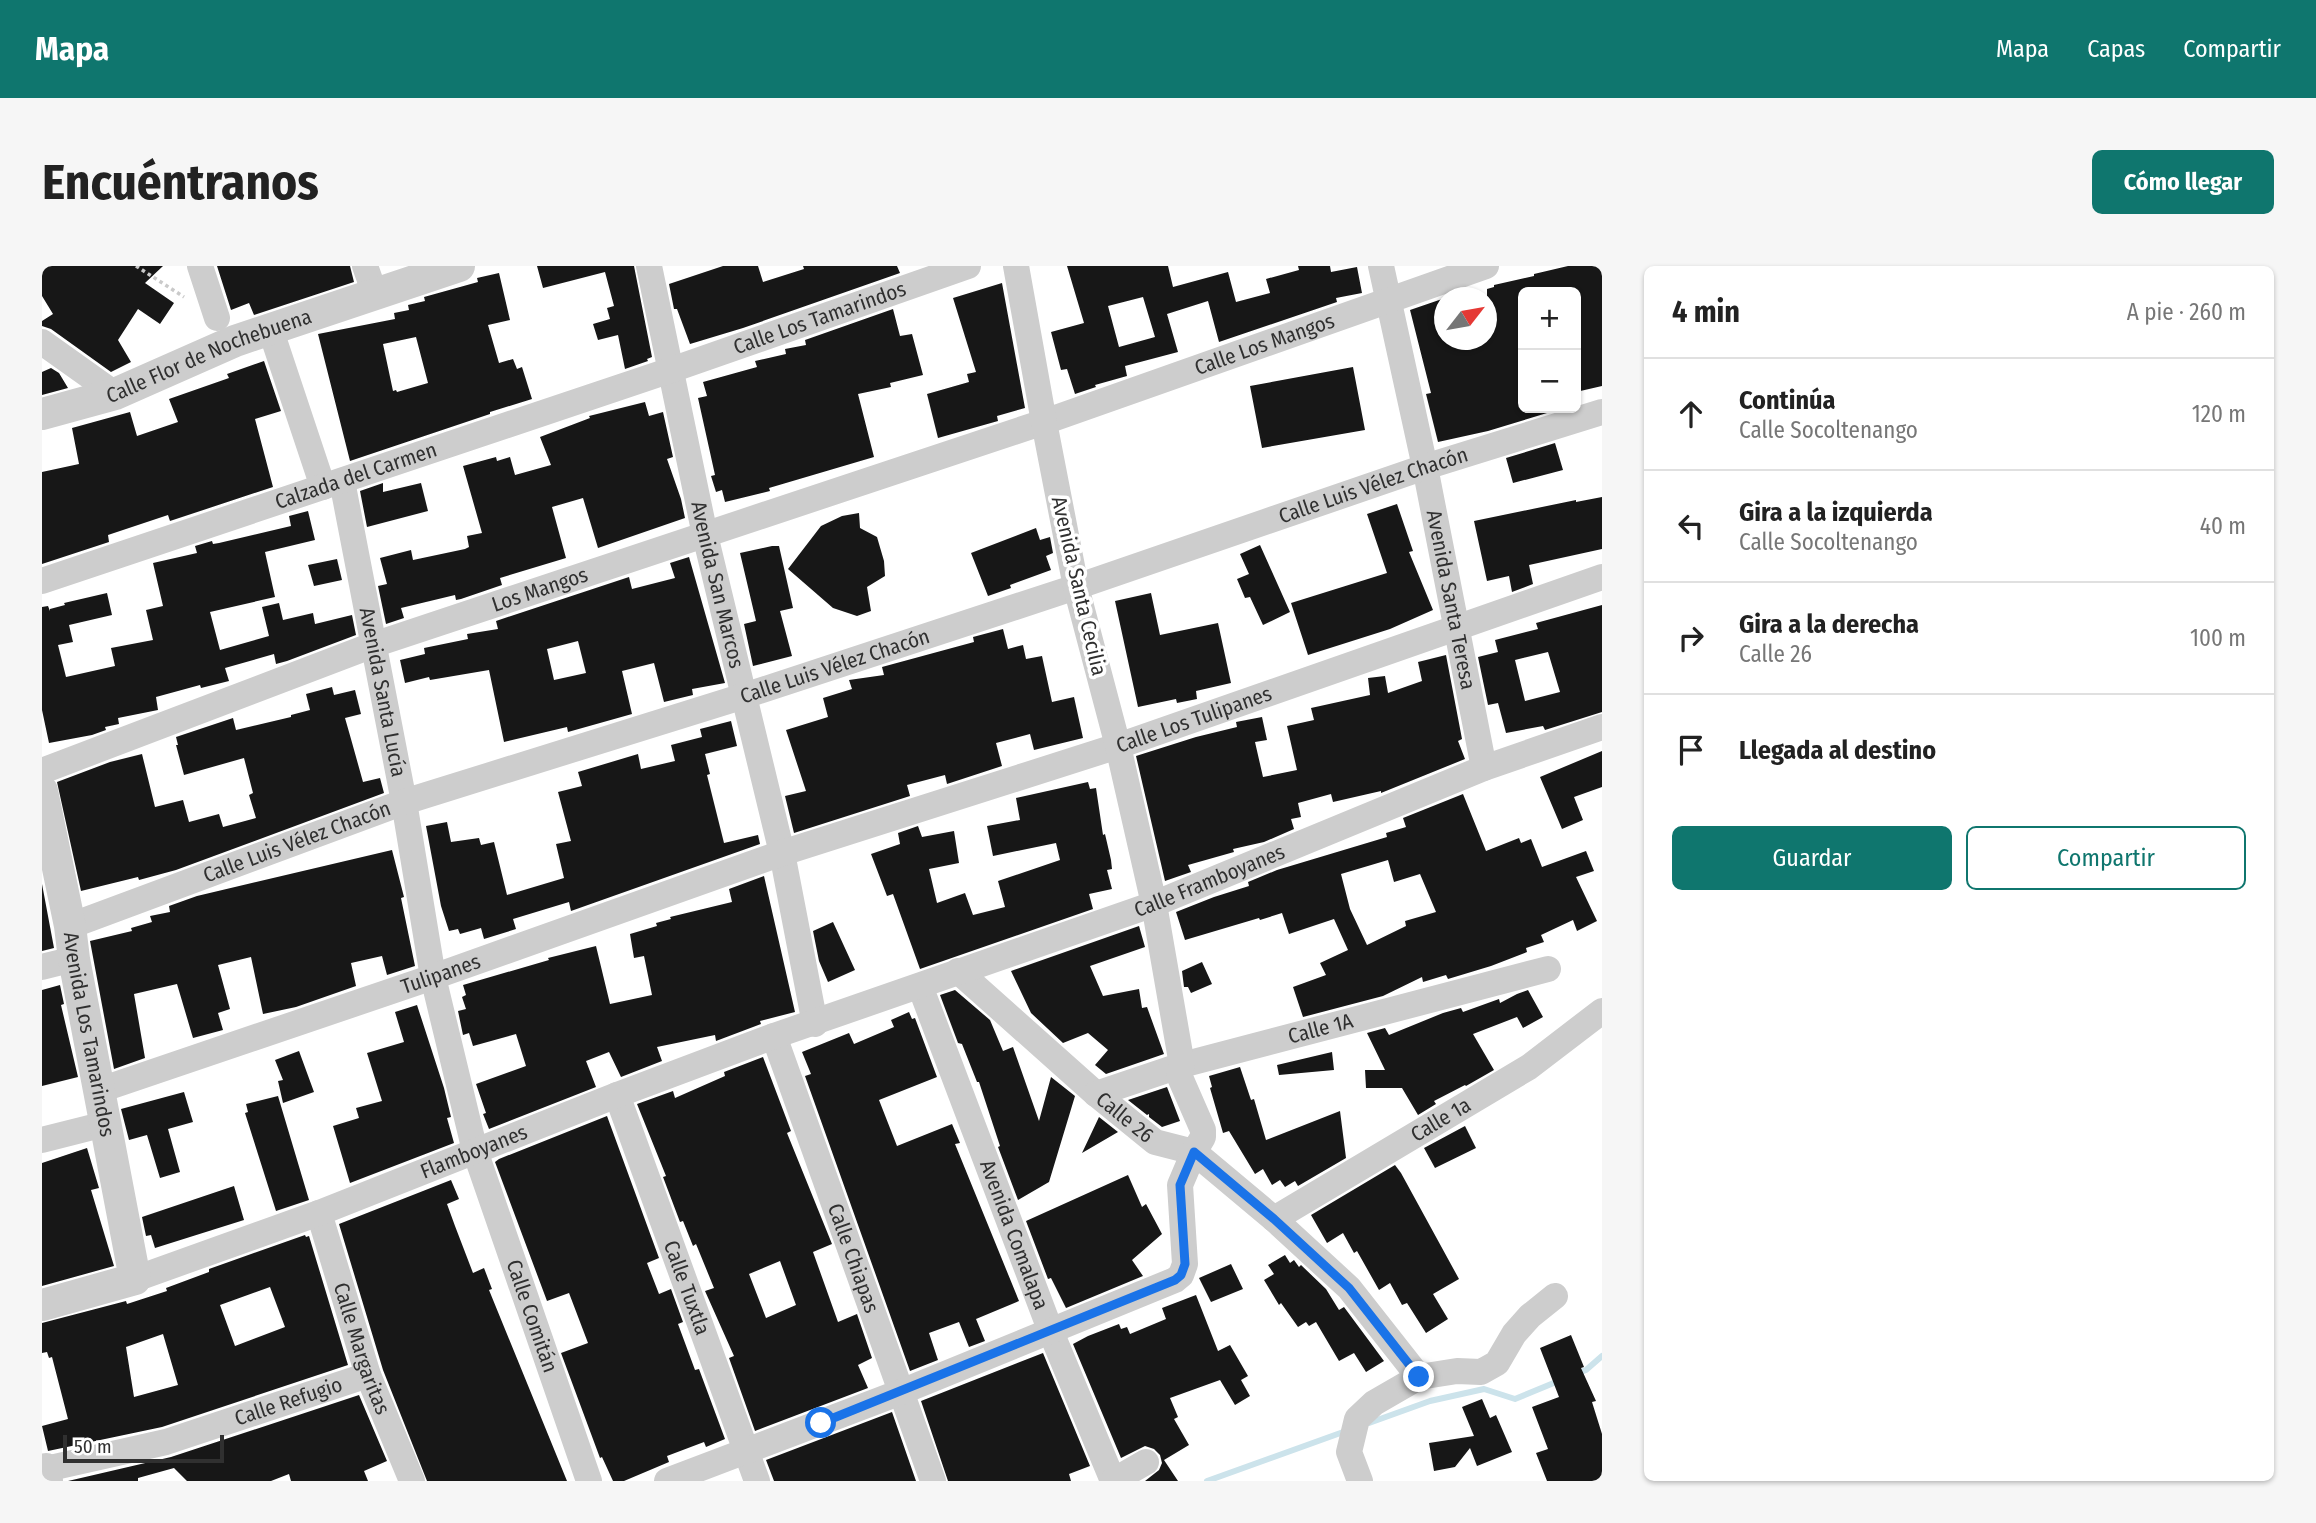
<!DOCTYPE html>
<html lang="es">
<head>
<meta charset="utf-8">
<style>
  :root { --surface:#fff; --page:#f6f6f6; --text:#222; --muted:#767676; --line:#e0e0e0; --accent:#0f766e }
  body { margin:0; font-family:"Fira Sans Condensed",sans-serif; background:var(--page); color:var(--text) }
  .controls { position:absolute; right:21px; top:21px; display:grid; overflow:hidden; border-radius:10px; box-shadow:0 2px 5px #0004 }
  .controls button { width:63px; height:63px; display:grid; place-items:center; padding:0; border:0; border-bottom:2px solid var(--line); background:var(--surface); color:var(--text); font:35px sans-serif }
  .compass { position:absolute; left:1392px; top:21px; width:63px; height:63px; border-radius:50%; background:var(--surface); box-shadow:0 2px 5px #0004; rotate:59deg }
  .scale { position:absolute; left:21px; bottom:18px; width:161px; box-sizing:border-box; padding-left:7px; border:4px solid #303030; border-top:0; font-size:19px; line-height:24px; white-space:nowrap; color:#303030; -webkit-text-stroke:5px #fff; paint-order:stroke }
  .stop { position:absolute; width:21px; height:21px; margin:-16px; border:5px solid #1a73e8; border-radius:50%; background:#fff }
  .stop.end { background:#1a73e8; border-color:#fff; box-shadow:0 2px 7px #0008 }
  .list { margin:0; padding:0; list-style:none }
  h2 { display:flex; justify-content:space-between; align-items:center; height:91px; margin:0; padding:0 28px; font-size:30px }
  h2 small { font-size:23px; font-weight:400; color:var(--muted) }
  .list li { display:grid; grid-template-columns:46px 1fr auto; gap:21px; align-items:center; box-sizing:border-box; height:112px; padding:0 28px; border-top:2px solid var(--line) }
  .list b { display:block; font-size:26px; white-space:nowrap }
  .list p { margin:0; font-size:23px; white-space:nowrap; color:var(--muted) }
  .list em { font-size:23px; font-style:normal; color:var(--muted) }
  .actions { display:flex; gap:14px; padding:21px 28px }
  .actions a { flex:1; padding:16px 0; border:2px solid var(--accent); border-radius:10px; text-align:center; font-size:24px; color:var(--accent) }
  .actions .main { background:var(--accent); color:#fff }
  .icon { flex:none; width:38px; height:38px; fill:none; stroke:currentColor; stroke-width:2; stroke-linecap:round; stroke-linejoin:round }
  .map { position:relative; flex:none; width:1560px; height:1215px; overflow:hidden; border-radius:10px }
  header { display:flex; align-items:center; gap:42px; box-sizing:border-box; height:98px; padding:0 35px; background:var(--accent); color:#fff }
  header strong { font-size:33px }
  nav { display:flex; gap:38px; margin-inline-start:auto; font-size:24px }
  .intro { display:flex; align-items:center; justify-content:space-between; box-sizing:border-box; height:168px; padding:0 42px }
  h1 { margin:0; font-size:49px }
  .button { padding:18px 32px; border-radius:10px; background:var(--accent); color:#fff; font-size:24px; font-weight:700 }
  main { display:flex; gap:42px; padding:0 42px }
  aside { flex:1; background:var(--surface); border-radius:10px; box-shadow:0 2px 5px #0004 }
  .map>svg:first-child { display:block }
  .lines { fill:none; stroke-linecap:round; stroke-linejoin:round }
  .stream { stroke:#cce3eb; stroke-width:6 }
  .building { fill:#171717; fill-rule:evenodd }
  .path { stroke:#cacaca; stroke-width:3.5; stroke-dasharray:3.5 3.5; stroke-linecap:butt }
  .minor { stroke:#cdcdcd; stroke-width:26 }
  .tertiary { stroke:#cdcdcd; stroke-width:32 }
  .route { stroke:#1a73e8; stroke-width:9 }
  .labels { text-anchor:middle; stroke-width:7; stroke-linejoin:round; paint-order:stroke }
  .street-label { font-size:21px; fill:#303030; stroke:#fff }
</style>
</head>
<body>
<header>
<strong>Mapa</strong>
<nav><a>Mapa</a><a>Capas</a><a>Compartir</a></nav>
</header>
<div class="intro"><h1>Encuéntranos</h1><a class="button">Cómo llegar</a></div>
<main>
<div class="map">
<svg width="1560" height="1215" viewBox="0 0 1560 1215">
  <rect width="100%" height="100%" fill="#fff"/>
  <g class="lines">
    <path class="stream" d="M1533,1108l11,-4 16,-14
      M1327,1157l61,-22 54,-12 31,10 46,-19
      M1165,1215l139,-50"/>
  </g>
  <path class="building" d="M0,0h121l-18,17 29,20 -14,21 -22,-15 -20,31 13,22 -20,10 -60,-43 -9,-3v-5l11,-7 -11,-18z
    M175,0h133l4,16 -100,33 -5,-12 -18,7z
    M495,0h97l18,91 -5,2 1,2 -23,8 -7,-34 -20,5 -5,-16 17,-5 -3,-11 7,-2 -9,-34 -62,16z
    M681,0h35l5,16 41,-13 -1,-3h94l3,7 -157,55 -53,16 -13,-35h-3l-5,-25z
    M1025,0h101l5,21 55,-15 8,30 34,-9 -4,-14 33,-9 -1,-4h32l1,6 26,-5 5,26 -26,5 1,4 -118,40 -11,-41 -41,13 11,38 -53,14 2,10 -32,9 1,2 -21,7 -8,-25 -6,1 -10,-38 33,-9zM1101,31l12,40 -36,10 -11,-41z
    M1526,0h34v120l-26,6v-59l5,-1 -5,-19v-21h-53v116h23l1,5 -59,18 -50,11 -12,-48 5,-1 -21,-83 35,-12v42h42v-51l7,-2v-2l40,-9v-2z
    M457,7l11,47 -22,5 11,38 14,-4 4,10 5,-2 10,32 -42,13v2l-140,47 -32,-127 77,-15 -1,-6 15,-3 -1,-5 17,-4 -1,-4 54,-15 -1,-4zM374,71l12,46 -31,9 -1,-2 -3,1 -10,-47z
    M960,17l23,125 -28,8 1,5 -60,17 -11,-44 42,-12 -2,-8 9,-2 -23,-74z
    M851,43l7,27 12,-2 11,41 -33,8 1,4 -33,7 16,63 -105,31 1,3 -45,11 -3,-12 -6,2 -5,-16 4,-1 -17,-77 9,-2 -4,-14 54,-15 -2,-6 31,-7 -1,-5 21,-4 -1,-5z
    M222,95l17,50 -26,8 18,68 -103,34 -2,-6 -60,20 1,7 -67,22v-92l37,-8 -7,-36 58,-16 7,24 41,-14 -9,-23 60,-21 -2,-4z
    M1311,101l12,63 -103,18 -12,-62z
    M9,102l8,5 9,15 -26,7v-23z
    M603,136l4,14 14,-4 10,45 -6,2 14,40 4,19 -87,30 -15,-50 -31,9 14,51 -66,20 2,7 -41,14 -5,1 -1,-5 -54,13 3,10 -18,6 -8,-38 9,-2 -7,-26 31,-8 2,10 52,-11 4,-2 -2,-11 15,-3 -19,-67 33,-9 1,4 13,-4 5,18 36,-10 -11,-28 50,-19 -1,-2z
    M1513,177l8,27 -50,13 -7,-25z
    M341,217v9l38,-9 7,28 -61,16 -7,-36z
    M1560,231v52l-73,16 4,19 -21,8 -3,-16 -22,5 -13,-60 102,-21v2z
    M1355,238l16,47 -4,1 24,58 -43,19 -82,26 -17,-52 96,-30 -20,-59z
    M266,245l7,29 -50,12 10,45 -65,15 10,38 49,-14 -7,-29 17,-4 4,17 30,-7 2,11 37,-9 4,20 -69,26 -11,3 -2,-10 -49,14 4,13 -28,7 -1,-3 -44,12 2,13 -40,8 1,6 -14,3 1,3 -14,5 -43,8 -7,-33v-103l6,-1 2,5v-2l15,-4 -1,-2 43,-10 5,22 -43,10 4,17 -15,3 8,32 49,-11 -4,-18 42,-8 -7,-30 17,-4 -10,-43 44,-10 -2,-7 17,-5 1,3 6,-1 72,-17 -2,-10z
    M817,247l1,15 17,9 7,24 1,15 -18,11 4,24 -14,5 -24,-8 -45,-39 33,-43 21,-10z
    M994,262l4,12 10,-3 3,16 -7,3 5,14 -41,15 1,3 -23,8 -17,-43z
    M1218,279l30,67 -27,13 -13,-28 -5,1 -8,-19 12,-5 -9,-20z
    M730,280h7l14,62 -13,3 12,45 -39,10 -9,-42 12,-3 -16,-68z
    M647,291l36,126 -33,6 1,6 -29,7 -10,-39 -32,8 10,43 -64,18 -1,-5 -63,15 -15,-72 -59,10 -1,-3 -24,6 -5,-23 25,-6 -1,-6 44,-9 -1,-5 31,-5 -2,-8 133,-44 3,12 43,-11 -5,-15zM536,375l8,32 -32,7 -7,-31z
    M295,293l5,21 -28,6 -6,-21z
    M1109,327l9,42 58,-12 13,60 -35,8 1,8 -20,4 -1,-4 -38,8 -23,-106z
    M1560,339v107l-57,18 -2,-4 -37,7 -8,-30 -10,2 -10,-48 20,-5 -3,-12 43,-11 -2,-6zM1506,386l12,40 -35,9 -10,-41z
    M961,363l5,20 15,-4 3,14 16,-3 10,46 22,-5 9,41 -49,12 -4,-16 -34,9 6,23 -55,18 -2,-9 -38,10 3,11 -116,37 -9,-37 21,-5 -20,-61 42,-13 -5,-19 29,-9 -3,-9 35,-5 -2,-8 92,-25 -1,-5z
    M1404,389l16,84 -4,2 7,18 -84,34v-2l-48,11 -2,-8 -33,9 3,14 -10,2 3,10 -30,13 -31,7 1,3 -46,13 3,7 -26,9 -29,-125 60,-19 41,-10 -1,-5 26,-5 5,23 -12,2 8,35 34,-7 -10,-44 27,-6 -3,-12 59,-13 -2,-17 17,-2 3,17 34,-12 -4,-19z
    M290,421l2,8 21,-5 6,24 -16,4 6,21 12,43 17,-4 4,15 -208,77 -37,10 -1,-3 -57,14 -24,-109 53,-20 32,-8 13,53 28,-7 6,22 30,-8 4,13 33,-9 -7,-23 4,-2 -9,-35 -60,17 -8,-30h2l-2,-8 57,-19 3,12 55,-13v-2l19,-5 -4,-16z
    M689,455l6,25 -32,8 5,20 -3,1 17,68 34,-8 2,9 -189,67 -2,-9 -56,17 3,10 -32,10 -3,-11 -21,6 -2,-5 -9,2 -8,-25 -15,-80 21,-4 4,20 28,-4 2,7 13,-3 13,53 57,-17 -8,-34 15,-3 -13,-49 24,-6 -4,-14 60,-18 3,15 34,-8 -4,-16 31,-8 -2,-8z
    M1560,485v36l-28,10 9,23 -21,9 -22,-52z
    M1046,516l2,7 6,-1 7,47 2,-1 6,26 1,9 -5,1 5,19 -23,5 4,15 -173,60 -27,-75 -6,2 -16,-42 29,-10 -2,-11 20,-7 4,11 32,-6 5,32 -30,6 8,34 28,-10 8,22 32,-8 -7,-26 62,-21 -4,-17 -63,13 -6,-30 33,-6 -4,-22z
    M1421,528l23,57 33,-13 2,5 10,-4 11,28 44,-16 8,20 -18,6 21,44 -20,10 -4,-11 -32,15 3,7 -18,6 1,4 -36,14 -43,13 -2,-4 -23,7 -1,-5 -39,19 -80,21 -10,-30 33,-12 -6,-12 28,-13 -14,-31 -45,15 -7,-21 -22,7 -1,-2 -74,22 -9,-28 38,-15 35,-11 -1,-4 29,-12 110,-33 -1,-4 20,-6 -3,-9zM1346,594l6,22 26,-8 16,38 -31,9 1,5 -39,19 -17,-36 -9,-35z
    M350,584l12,47 -3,1 14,68 -28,9 -5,-19 -31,7 5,23 -60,21 -33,7 -12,-57 -33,8 12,44 -12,4 5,17 -30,8 -16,-54 -43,10 11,64 -31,11 -24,-128 42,-10 -1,-3 21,-6 -2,-6 20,-4 -1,-6 28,-10z
    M722,610l31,136 -35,9 1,3 -45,17 -1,-6 -58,12 5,14 -41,16 -12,-25 -23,9 10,26 -107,42 -6,-15 3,-1 -10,-29 50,-18 -10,-32 -43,12 -4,-13 -6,2 -5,-24 8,-2 -4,-12 4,-2 -3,-10 86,-25 -1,-2 48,-12 14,58 42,-9 -8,-39 -10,2 -4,-24 27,-8 -1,-3 15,-4 -1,-2 62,-15 -3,-13z
    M0,618l12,64 -12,3z
    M791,656l22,48 -27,12 -9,-21 -6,-30z
    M1097,660l6,21 -55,19 13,30 36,-7 3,19 5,-1 17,47 -58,20 -11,-9 13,-15 -20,-17 -25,10 -32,-30 -20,-42z
    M1160,696l10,22 -21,9 -3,-6h-4l-2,-16z
    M18,719l4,19 -3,1 17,72 -36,9v-96z
    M913,724l35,30 13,31 10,-4 26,74 12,-44 24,19 -26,86 -31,18 -20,-53 2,-1 -21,-64h-2l-15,-38 -4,-1 -18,-48z
    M1486,724l15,27 -20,11 -6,-11 -44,17 21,36 -28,16 -1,-1 -31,16 2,3 -18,11 -16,-27h-36l-1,-18h20l-18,-37 18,-5 4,7 54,-22 18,-5 2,4 36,-13 1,4 17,-9z
    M375,739l27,83 7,29 -4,1 7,25 -104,40 -17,-57 26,-8 -3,-10 26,-7 -15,-48 37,-11 -9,-30z
    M867,746l3,7 3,-1 22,59 -58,23 18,46 55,-22 8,19 -5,1 64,157 -43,18 9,22 -16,6 -10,-25 -30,11 9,27 -28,11 -105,-295 6,-2 -9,-22 47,-19 5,11 40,-17 -3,-7z
    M257,785l15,41 -31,11 -5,-22 5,-1 -8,-20z
    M1290,786l2,18 -55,5 -2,-10z
    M721,791l28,74 -4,2 45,111 -19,8 25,70 19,-8 15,44 -14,7 10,23 -113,43 -26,-73 5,-2 -29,-65 9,-3 -18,-44 -3,2 -10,-25 -3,1 -17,-45 3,-1 -29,-72 36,-13 2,7 50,-22 -1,-4zM738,995l16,44 -30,13 -17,-44z
    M1198,801l11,33 3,-1 12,41 74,-29 6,47 -48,28 -3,-5 -10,6 -5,-7 -8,5 -9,-16 -8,5 -26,-43 -6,2 -13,-45 2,-1 -3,-11z
    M1125,821l13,34 -18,6 -13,-10v-3l-2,1 -19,-15z
    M142,826l9,30 -25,7 12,43 -20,6 -13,-43 -18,5 -8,-31z
    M236,830l31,104 -33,11 -31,-98 3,-1 -2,-8z
    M565,850l52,142 -12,5 12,31 12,-5 12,33 -5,2 17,46 4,-1 26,70 -19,8 -2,-5 -37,14 2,6 -45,19h-11l-11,-24 -2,1 -39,-105 27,-10 -19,-50 -22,8 -52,-139 4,-3z
    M1057,851l19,15 -36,21z
    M1423,860l11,22 -41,20 -11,-20z
    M45,882l12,40 -8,2 23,76 -72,20v-123z
    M1353,899l6,8 58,106 -26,15 15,25 -22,14 -19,-30 -5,2 -12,-22 -11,7 -22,-39 -3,2 -11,-20 -16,10 -16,-28z
    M1086,909l14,32 4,-3 16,30 -30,26 11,16 -77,32 -15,-30 -3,1 -22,-58z
    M409,914l8,19 -12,5 8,22 18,47 11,-5 8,21 -3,1 78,191h-140l-44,-111 -44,-146z
    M192,920l10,34 -89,28 -4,-13 -5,1 -4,-19z
    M263,969l1,2 3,-1 39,129 -186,62 -114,24 -6,-25 26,-7 -16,-62 -3,1 -2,-6 -5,1v-30l84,-22 1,3 40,-13 -1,-3 43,-16v-3zM228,1021l15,40 -50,19 -15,-41zM121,1068l15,51 -44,12 -8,-50z
    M1243,989l5,8 4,-3 5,7 2,-2 25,24 13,21 5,-3 40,54 -18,11 -12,-19 -15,8 -23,-39 -7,4 -3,-4 -8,5 -17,-24 -2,2 -15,-25 10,-6 -6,-9z
    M1189,998l12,25 -32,13 -12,-24z
    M1154,1029l22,56 12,-6 18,31 -7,4 9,16 -15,9 -15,-25 -50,18 8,19 -4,2 15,26 -25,15 14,21h-33l14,-11 3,-7 -2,-8 -6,-6 -9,-3 -24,12 -48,-114 15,-8 31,-12 2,5 6,-2 3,7 36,-15 -4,-11z
    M1529,1069l13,32 -3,1 15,33 -4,1 10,32v47h-55l-11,-28 12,-4 -16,-42 27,-10 -19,-49z
    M1001,1087l47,113 -21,8 2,7h-123l-27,-80z
    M317,1129l28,66 -23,10 4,10h-77l-2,-7 -18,7h-84l-13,-13 -36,10v3h-70l103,-24z
    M1440,1133l8,19 6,-3 16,37 -35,14 -7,-18 -15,19 -21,4 -5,-28 45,-7 -12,-29z
    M850,1146l24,69h-142l-8,-21z"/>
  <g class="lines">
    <path class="path" d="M94,0l48,31"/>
    <g class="minor">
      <path d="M158,0l17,52"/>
      <path d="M323,0l10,28"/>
      <path id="s1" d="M607,0l56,269 77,318 33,171"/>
      <path id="s2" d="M1339,0l44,201 59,301"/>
      <path d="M228,62l53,159"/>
      <path d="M0,76l73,52"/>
      <path id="s3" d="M300,215l62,321 29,175 42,174 114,330"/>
      <path id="s4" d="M0,315l629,-211 297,-104"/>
      <path id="s5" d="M0,505l331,-126 671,-223 442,-156"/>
      <path id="s6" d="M28,660l334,-124 340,-106 332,-109 349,-120 177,-55"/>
      <path d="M0,701l32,-8"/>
      <path id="s7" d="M916,705l138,123 59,48 39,10 80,67 75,69 70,89 -45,26 -17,16 -8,33 11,29"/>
      <path id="s8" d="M878,720l131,346 62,149"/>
      <path id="s9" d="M732,770l159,445"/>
      <path id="s10" d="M58,824l333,-113 349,-124 336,-107 484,-169"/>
      <path id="s11" d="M1054,828l86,-29 366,-96"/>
      <path id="s12" d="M575,829l140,386"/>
      <path d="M0,874l63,-16"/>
      <path id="s13" d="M277,947l49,162 44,106"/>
      <path id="s14" d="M1232,953l255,-152 73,-56"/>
      <path id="s15" d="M93,1013l184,-66 298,-118 157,-59 380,-132 330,-136 118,-41"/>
      <path d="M1377,1111l38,-6 24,1 16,-9 17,-29 16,-18 25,-20"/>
      <path id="s16" d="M4,1203l120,-27 202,-67"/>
      <path d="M625,1215l234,-89 274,-112 6,-5 4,-11 -5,-79 14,-33 9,-15v-7l-24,-55 3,-10 -28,-161 -36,-158 -42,-159 -32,-165 -28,-156"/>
      <path d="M1071,1215l33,-19"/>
    </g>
    <g class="tertiary">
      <path id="s17" d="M0,148l73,-20 120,-53 224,-75"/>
      <path id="s18" d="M0,525l28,135 4,33 61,320 -93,26"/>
      <path d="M0,1204l4,-1 1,12"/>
    </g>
  </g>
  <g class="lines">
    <path class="route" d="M779,1157l354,-143 6,-5 4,-11 -5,-79 14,-33 80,67 75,69 70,89"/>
  </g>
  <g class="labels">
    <g class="street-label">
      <text dy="7" stroke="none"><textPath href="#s4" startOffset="821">Calle Los Tamarindos</textPath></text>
      <text dy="7" stroke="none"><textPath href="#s5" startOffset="1295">Calle Los Mangos</textPath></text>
      <text dy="7" stroke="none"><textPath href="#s17" startOffset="177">Calle Flor de Nochebuena</textPath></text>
      <text dy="7" stroke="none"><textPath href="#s4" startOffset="331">Calzada del Carmen</textPath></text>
      <text dy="7" stroke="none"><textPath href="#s6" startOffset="1376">Calle Luis Vélez Chacón</textPath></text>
      <text dy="7" stroke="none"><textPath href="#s1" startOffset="326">Avenida San Marcos</textPath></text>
      <text transform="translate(1037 320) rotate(77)" y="7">Avenida Santa Cecilia</text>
      <text dy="7" stroke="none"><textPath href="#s5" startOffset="530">Los Mangos</textPath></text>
      <text dy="7" stroke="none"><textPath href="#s2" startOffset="341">Avenida Santa Teresa</textPath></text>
      <text dy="7" stroke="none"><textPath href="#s6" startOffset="808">Calle Luis Vélez Chacón</textPath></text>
      <text dy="7" stroke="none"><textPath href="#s3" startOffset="215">Avenida Santa Lucía</textPath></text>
      <text dy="7" stroke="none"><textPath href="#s10" startOffset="1155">Calle Los Tulipanes</textPath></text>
      <text dy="7" stroke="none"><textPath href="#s6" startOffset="242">Calle Luis Vélez Chacón</textPath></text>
      <text dy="7" stroke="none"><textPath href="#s15" startOffset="1146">Calle Framboyanes</textPath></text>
      <text dy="7" stroke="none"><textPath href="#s10" startOffset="360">Tulipanes</textPath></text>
      <text dy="7" stroke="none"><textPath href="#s11" startOffset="234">Calle 1A</textPath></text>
      <text dy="7" stroke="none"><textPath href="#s18" startOffset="248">Avenida Los Tamarindos</textPath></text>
      <text dy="7" stroke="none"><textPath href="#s7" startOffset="222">Calle 26</textPath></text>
      <text dy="7" stroke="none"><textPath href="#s14" startOffset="194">Calle 1a</textPath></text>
      <text dy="7" stroke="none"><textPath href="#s15" startOffset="362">Flamboyanes</textPath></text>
      <text dy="7" stroke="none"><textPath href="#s8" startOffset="266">Avenida Comalapa</textPath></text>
      <text dy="7" stroke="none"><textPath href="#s9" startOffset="236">Calle Chiapas</textPath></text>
      <text dy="7" stroke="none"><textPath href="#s12" startOffset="205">Calle Tuxtla</textPath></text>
      <text dy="7" stroke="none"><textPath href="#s3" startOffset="858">Calle Comitán</textPath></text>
      <text dy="7" stroke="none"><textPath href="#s13" startOffset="142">Calle Margaritas</textPath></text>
      <text dy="7" stroke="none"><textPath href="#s16" startOffset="252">Calle Refugio</textPath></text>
    </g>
  </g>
</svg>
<div class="controls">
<button>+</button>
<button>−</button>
</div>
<svg class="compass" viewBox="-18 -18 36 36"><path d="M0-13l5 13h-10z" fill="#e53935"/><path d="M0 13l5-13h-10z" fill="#767676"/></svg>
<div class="scale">50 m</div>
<div class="stop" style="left:779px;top:1157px"></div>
<div class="stop end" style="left:1377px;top:1111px"></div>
</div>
<aside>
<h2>4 min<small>A pie · 260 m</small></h2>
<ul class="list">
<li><svg class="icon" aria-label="ahead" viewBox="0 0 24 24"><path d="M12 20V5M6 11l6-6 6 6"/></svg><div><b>Continúa</b><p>Calle Socoltenango</p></div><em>120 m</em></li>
<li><svg class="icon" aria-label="left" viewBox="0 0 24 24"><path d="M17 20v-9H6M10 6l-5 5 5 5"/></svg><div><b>Gira a la izquierda</b><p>Calle Socoltenango</p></div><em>40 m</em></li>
<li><svg class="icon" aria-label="right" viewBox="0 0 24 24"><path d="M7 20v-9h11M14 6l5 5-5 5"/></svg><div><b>Gira a la derecha</b><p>Calle 26</p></div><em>100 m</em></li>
<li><svg class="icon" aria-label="arrive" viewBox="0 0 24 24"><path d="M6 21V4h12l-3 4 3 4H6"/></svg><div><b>Llegada al destino</b></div></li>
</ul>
<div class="actions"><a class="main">Guardar</a><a>Compartir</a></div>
</aside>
</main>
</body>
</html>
